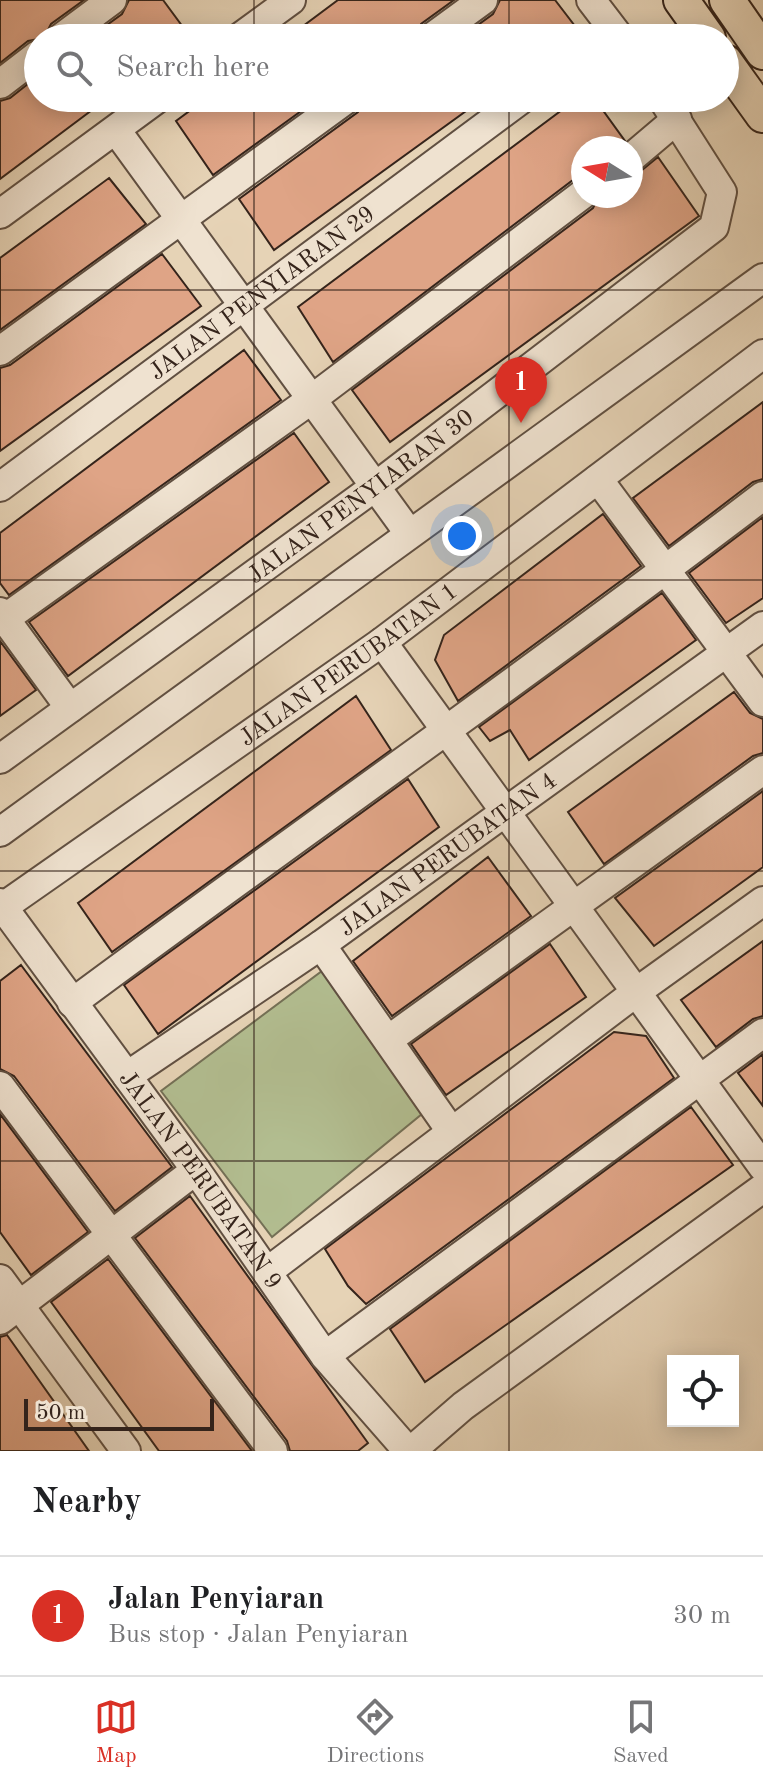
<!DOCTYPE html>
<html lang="en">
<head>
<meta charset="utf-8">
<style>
  :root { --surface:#fff; --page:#f2f2f2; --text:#202124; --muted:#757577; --line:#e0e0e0; --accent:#d93025 }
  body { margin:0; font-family:"Old Standard TT",serif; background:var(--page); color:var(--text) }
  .controls { position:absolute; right:24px; bottom:24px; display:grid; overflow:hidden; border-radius:0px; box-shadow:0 4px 20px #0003 }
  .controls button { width:72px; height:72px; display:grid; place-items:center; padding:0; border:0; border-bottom:2px solid var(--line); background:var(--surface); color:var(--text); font:40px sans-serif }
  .compass { position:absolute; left:571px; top:136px; width:72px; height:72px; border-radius:50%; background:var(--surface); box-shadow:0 4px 20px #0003; rotate:281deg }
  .scale { position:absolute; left:24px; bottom:20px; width:190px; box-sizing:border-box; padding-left:8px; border:4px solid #35241b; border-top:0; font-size:22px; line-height:28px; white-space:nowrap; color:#35241b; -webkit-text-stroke:6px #efe2d0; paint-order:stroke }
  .you { position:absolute; left:462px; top:536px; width:28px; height:28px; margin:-20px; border:6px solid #fff; border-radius:50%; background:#1a73e8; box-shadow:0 0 0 12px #1a73e833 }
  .badge { display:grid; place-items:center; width:52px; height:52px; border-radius:50%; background:var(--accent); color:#fff; font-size:26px; font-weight:700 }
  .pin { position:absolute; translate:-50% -66px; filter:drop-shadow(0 2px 4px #0008) }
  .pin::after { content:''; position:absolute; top:42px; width:28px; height:24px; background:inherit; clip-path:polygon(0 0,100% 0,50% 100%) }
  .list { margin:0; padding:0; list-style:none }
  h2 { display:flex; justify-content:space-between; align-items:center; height:104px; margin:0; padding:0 32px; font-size:34px }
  h2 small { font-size:26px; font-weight:400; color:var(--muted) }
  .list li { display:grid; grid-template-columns:52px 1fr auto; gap:24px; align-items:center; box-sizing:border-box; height:120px; padding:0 32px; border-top:2px solid var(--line) }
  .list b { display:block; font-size:30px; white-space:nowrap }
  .list p { margin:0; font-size:26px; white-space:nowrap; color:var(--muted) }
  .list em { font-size:26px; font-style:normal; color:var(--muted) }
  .icon { flex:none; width:44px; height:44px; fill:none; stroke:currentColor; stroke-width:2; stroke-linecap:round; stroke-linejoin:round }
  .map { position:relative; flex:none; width:763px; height:1451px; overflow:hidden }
  .search { position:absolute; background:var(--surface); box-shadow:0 4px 20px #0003; left:24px; right:24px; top:24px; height:88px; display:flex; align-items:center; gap:20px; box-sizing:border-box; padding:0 28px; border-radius:44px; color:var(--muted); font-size:30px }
  .sheet { height:224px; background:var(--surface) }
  nav { display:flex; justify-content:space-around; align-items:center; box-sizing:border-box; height:112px; border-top:2px solid var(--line); background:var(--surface); font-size:22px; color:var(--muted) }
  nav a { display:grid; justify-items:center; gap:4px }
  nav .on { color:var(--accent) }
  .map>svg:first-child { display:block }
  .green { fill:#b2bd90; stroke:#747056; stroke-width:2 }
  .building { fill:#dfa486; stroke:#35241b; stroke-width:2 }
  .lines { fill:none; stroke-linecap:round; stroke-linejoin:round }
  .minor-casing { stroke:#615042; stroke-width:32 }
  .major-casing { stroke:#35241b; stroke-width:38 }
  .minor { stroke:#efe2d0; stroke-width:28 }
  .major { stroke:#e6d3b6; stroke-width:34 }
  .grid { fill:none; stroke:#35241b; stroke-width:2; stroke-opacity:0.55 }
  .labels { text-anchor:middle; stroke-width:6; stroke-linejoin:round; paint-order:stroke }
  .street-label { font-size:24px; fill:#35241b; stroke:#efe2d0 }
</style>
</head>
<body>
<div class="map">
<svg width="763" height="1451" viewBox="0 0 763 1451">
  <rect width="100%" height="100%" fill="#e6d3b6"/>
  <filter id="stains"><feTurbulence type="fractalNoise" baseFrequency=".0025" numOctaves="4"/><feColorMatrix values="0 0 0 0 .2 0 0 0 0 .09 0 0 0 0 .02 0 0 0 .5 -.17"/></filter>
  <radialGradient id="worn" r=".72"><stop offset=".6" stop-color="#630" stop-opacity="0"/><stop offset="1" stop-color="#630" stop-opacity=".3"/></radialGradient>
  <path class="green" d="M322,971l106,138 -156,128 -111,-146z"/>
  <path class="building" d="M0,0h84l-33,24 -7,14 -16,3 -28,22z
    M129,0h34l28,38h-102l33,-24z
    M338,0h116l-33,24 -7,14h-127z
    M500,0h55l23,30 -11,8h-107l33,-24z
    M38,76v22h70l-108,81v-78l10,-3z
    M207,98h112l-106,77 -37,-54z
    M365,98h119l-210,152 -35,-51 119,-87z
    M578,98h16l31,43 -7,7h-35v29l-10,3 -240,182 -35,-55z
    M658,157l41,59 -309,226 -38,-52 241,-182 6,-12h32v-21l10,-4z
    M109,178l37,46 -146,106v-72z
    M162,254l39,52 -201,145v-83l10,-3z
    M244,350l37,50 -272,195 -9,-12v-50z
    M763,402v77l-10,3 -84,64 -36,-48z
    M294,433l35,49 -261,194 -39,-54z
    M603,514l38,52 -183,135 -23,-41 9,-25z
    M763,517v81l-37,25 -37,-50z
    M662,593l34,47 -167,120 -19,-30 -20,11 -11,-14z
    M0,641l36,49 -36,26z
    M734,692l16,21 13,6v34l-10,3 -149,108 -36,-52z
    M356,696l35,54 -279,202 -34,-49z
    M408,779l31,48 -281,207 -34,-49z
    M763,791v76l-109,79 -39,-48z
    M488,857l43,59 -139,100 -39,-55z
    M763,941v75l-10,3 -37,28 -35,-47z
    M550,944l36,53 -140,98 -35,-51z
    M21,965l151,202 -57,44 -101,-135 -14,-7v-88z
    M614,1032l32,4 28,42 -308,226 -18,-18 -23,-37z
    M763,1054v52l-25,-33z
    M691,1107l42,58 -308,217 -35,-53z
    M0,1114l88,118 -57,43 -31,-43z
    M190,1196l178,247 -10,8h-68l-3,-10 -152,-203z
    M108,1259l144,192h-93l-108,-149z
    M7,1335l82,116h-89v-114z"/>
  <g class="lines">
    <g class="minor-casing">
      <g id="minor">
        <path d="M591,0l29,38"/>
        <path d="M61,38l51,-38"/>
        <path d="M239,38l52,-38"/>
        <path d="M431,38l52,-38"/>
        <path d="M0,84l38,-29"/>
        <path d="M116,130l293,403"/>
        <path d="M631,158l46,-39"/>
        <path d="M0,214l158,-116"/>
        <path d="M0,351l348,-253"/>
        <path d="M598,479l165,223"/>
        <path id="s1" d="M0,487l523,-389"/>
        <path d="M0,612l70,96"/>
        <path d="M0,622l312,-223 271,-205"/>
        <path d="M382,642l381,525"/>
        <path id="s2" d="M0,759l376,-273 338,-259 8,-35 -60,-94"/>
        <path d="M0,832l763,-554"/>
        <path id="s3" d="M0,903l196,267 129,186 83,95"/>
        <path id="s4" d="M3,907l379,-265 381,-288"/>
        <path d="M321,945l130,186"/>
        <path d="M72,1003c229,-170 464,-334 691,-507"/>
        <path d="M388,1040l375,-270"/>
        <path id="s5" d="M127,1076l194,-131 442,-319"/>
        <path d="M0,1086l273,365"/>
        <path d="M267,1272l368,-279 128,-92"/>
        <path d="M0,1279l126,172"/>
        <path d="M0,1320l196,-150"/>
        <path d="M325,1356l438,-323"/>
        <path d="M411,1451l52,-45 300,-218"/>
      </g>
    </g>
    <g class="major-casing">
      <path id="major" d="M681,0l27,38
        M727,0l36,52
        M725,62l38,53"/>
    </g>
    <use href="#minor" class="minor"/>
    <use href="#major" class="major"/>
  </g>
  <path class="grid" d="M254,0v38M509,0v38M254,98v1353M509,98v1353M0,290h763M0,580h763M0,871h763M0,1161h763"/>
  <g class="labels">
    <g class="street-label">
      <text dy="8" stroke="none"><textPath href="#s1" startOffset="326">JALAN PENYIARAN 29</textPath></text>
      <text dy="8" stroke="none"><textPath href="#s2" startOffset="446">JALAN PENYIARAN 30</textPath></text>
      <text dy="8" stroke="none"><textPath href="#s4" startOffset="422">JALAN PERUBATAN 1</textPath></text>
      <text dy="8" stroke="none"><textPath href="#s5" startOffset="390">JALAN PERUBATAN 4</textPath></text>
      <text dy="8" stroke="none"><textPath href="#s3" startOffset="342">JALAN PERUBATAN 9</textPath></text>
    </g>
  </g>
  <rect width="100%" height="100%" filter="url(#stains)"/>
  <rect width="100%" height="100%" fill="url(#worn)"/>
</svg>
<div class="controls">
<button><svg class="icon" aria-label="locate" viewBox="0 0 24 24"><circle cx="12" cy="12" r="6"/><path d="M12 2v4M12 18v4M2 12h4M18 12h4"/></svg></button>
</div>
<svg class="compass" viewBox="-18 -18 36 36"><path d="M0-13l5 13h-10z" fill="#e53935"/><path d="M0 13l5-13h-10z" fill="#757577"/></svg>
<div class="scale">50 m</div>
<div class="you"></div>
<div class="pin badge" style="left:521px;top:423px">1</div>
<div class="search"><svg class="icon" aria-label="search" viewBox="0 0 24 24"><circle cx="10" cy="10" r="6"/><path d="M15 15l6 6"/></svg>Search here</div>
</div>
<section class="sheet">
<h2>Nearby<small></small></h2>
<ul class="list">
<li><span class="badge">1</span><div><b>Jalan Penyiaran</b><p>Bus stop · Jalan Penyiaran</p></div><em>30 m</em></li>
</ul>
</section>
<nav>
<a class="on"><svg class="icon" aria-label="map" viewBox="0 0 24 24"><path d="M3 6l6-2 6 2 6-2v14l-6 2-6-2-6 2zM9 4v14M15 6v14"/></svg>Map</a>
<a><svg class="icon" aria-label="directions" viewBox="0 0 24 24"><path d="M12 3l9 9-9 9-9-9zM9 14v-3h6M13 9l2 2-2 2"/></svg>Directions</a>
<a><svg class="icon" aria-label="saved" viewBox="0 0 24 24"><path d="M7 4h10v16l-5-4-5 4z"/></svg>Saved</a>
</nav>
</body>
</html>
